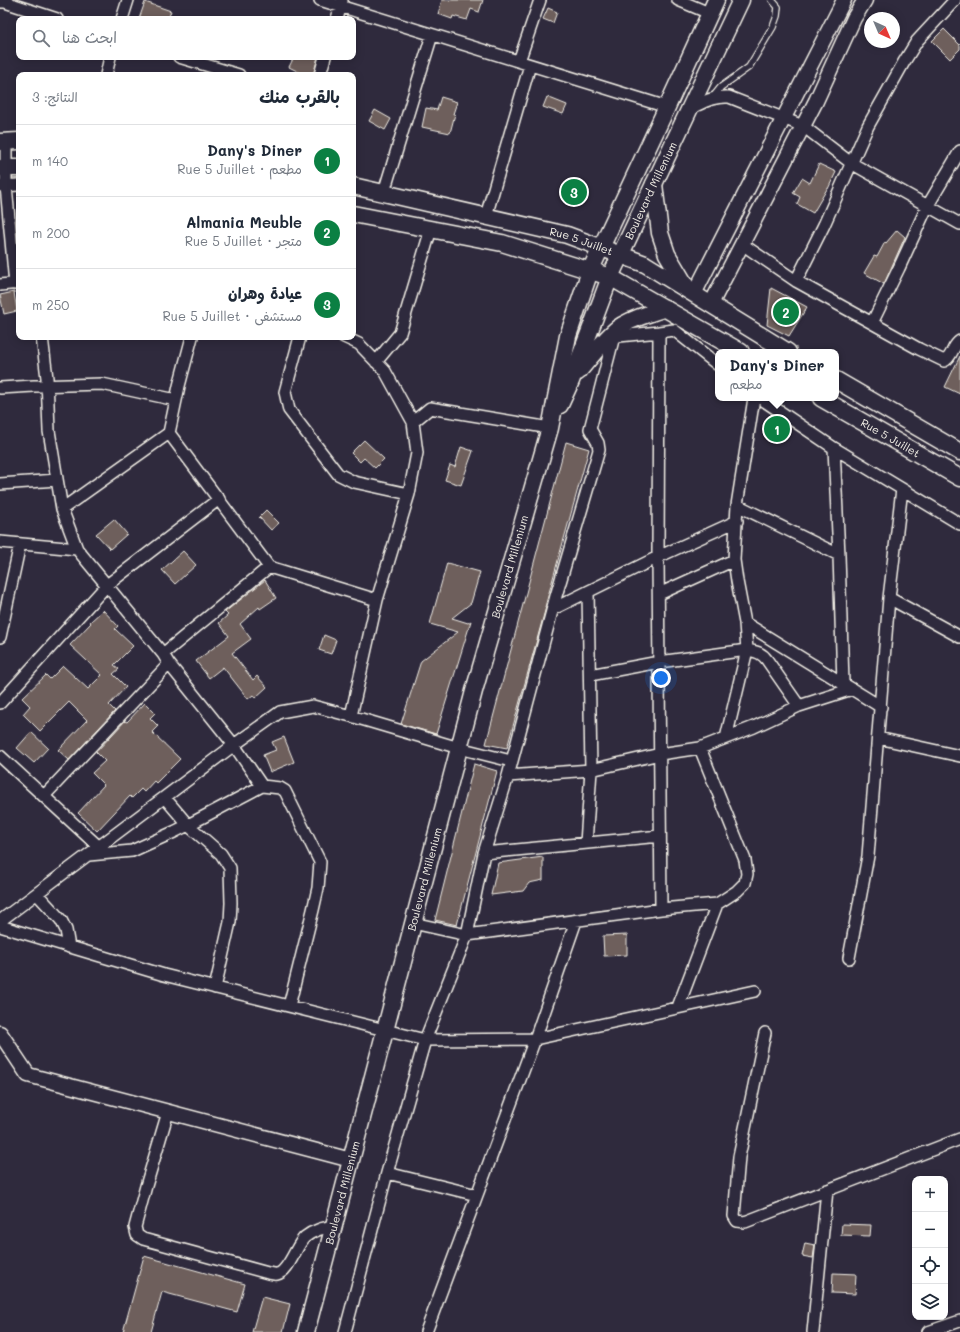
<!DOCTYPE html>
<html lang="ar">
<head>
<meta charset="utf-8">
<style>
  :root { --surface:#fff; --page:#f2f2f3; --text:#1f2937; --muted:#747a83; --line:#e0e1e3; --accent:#0b8043 }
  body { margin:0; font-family:Mali,"Playpen Sans Arabic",sans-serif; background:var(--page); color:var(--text); direction:rtl }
  .controls { position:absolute; right:12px; bottom:12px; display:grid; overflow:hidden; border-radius:8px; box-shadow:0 2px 10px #0003 }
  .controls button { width:36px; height:36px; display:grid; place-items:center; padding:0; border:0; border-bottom:1px solid var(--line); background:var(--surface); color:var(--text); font:20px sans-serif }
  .compass { position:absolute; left:864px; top:12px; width:36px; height:36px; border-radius:50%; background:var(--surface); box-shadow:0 2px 10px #0003; rotate:136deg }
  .you { position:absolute; left:661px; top:678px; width:14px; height:14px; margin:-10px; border:3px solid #fff; border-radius:50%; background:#1a73e8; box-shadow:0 0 0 6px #1a73e833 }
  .badge { display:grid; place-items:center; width:26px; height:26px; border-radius:50%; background:var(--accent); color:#fff; font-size:13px; font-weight:700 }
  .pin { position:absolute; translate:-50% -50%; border:2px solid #fff; box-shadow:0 1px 4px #0006 }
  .popup { position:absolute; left:715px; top:349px; width:124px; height:52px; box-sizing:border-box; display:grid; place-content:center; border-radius:8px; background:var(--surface); filter:drop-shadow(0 1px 3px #0005); font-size:13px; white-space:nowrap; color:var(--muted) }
  .popup b { font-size:15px; color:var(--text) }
  .popup::after { content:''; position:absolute; left:50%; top:100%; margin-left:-8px; border:8px solid transparent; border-top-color:var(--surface) }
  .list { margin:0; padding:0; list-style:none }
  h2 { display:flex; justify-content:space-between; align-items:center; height:52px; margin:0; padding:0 16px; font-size:17px }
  h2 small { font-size:13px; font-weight:400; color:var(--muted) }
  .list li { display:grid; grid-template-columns:26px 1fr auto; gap:12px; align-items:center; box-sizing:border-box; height:72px; padding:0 16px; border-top:1px solid var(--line) }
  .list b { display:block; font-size:15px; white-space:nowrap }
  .list p { margin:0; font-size:13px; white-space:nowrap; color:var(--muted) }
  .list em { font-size:13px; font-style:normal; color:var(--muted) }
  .icon { flex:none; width:22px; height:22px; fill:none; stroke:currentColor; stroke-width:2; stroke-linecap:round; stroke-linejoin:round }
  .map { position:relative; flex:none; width:960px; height:1332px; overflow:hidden; direction:ltr }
  .search { position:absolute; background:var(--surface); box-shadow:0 2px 10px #0003; left:16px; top:16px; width:340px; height:44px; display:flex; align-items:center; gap:10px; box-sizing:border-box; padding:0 14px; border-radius:8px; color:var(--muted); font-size:15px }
  .panel { position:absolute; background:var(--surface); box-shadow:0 2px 10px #0003; left:16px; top:72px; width:340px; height:268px; border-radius:8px; direction:rtl }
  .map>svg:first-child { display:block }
  .building { fill:#6e5e5b; stroke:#f4f1e8 }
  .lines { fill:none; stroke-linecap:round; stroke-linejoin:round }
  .service-casing { stroke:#f4f1e8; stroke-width:8 }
  .minor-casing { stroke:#f4f1e8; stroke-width:14 }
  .tertiary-casing { stroke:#f4f1e8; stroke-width:17 }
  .secondary-casing { stroke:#f4f1e8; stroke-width:19 }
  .service { stroke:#2f2a3d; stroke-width:5.5 }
  .minor { stroke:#2f2a3d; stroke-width:11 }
  .tertiary { stroke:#2f2a3d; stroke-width:14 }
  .secondary { stroke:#2f2a3d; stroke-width:16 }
  .labels { text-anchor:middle; stroke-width:3.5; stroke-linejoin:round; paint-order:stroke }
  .street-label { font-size:11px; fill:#f4f1e8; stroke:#2f2a3d }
</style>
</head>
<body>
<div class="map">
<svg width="960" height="1332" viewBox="0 0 960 1332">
  <rect width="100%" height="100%" fill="#2f2a3d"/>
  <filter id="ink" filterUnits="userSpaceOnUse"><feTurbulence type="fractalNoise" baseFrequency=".025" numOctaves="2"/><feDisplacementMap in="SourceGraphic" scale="8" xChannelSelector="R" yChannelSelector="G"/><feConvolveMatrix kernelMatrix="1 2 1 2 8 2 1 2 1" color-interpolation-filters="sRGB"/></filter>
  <g filter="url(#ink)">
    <path class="building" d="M442,0h41l-4,12 -8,-3 -4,11 -14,-4 -1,3 -14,-5z
      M145,2l26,9 -3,8h-29z
      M548,8l9,4 -4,11 -10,-4z
      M944,29l16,16v4l-10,10 -18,-18z
      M294,57h24l-5,18h-8l-16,-8z
      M441,97l16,5 -4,12h2l-5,19 -28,-6 4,-19 11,2z
      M547,97l20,8 -4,9 -20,-7z
      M375,110l16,9 -6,11 -16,-9z
      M819,164l17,8 -8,17h-1l-14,24 -16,-9 3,-7 -7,-4 9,-15 8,5z
      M897,230l8,7 -21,47 -20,-11 10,-17 3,1 8,-15 1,1z
      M771,288l36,19 -18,29 -22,-11z
      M14,292l3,19 -13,3 -4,-19z
      M960,356v38l-15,-7z
      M364,440l20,19 -9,9 -11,-10 -4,4 -9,-9z
      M566,442l23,7 -44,158h1l-39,141 -21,-4z
      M461,447l12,4 -12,34 -16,-5 5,-15 5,2z
      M266,510l13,13 -8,7 -12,-13z
      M114,519l13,15 -17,15 -14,-15z
      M183,551l13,14 -21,19 -13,-14z
      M447,563l33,9 -9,31 -19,15 16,5 3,-2 -35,113 -35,-10 20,-63 37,-29 -28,-8z
      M265,580l11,18 -16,11 -1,-2 -19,17 11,15 -19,14 21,27 4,-4 10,11 -12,11 -2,-3 -5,4 -25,-32 -14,11 -13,-17 33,-25 -10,-13 9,-8 -3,-3z
      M103,610l15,16 -3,3 18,17 -19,19 5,4 -6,5 13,13 -17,18 6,6 -46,49 -11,-10 29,-30 -18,-18 -29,29 -17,-17 7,-8 -8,-8 24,-23 4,4 13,-13 25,23 14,-14 -32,-30 21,-22 -1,-1z
      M324,635l12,5 -5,14 -12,-4z
      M145,703l10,10 -5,5 8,8 -6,6 28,27 -24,24 -2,-2 -10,11 -3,-3 -9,9 -2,-2 -33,35 -19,-18 26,-28 -12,-12 13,-12 -9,-9 29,-31 2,1z
      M31,732l17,16 -14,15 -17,-15z
      M284,737l10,25 -24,10 -7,-17 13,-5 -4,-8z
      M474,764l23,7 -40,154 -22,-5z
      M543,857v23l-14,3 -6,8 -32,4 7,-32z
      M627,935v20l-23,1 -1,-20z
      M842,1224l29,1 -1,11 -29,-1z
      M805,1243l10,2 -2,13 -11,-2z
      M144,1256l101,28 -8,28 -75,-20 -11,40h-28z
      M833,1273l23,1 -1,20 -23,-1z
      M262,1297l28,7 -7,28h-31z"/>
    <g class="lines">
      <g class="service-casing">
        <path id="service" d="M713,97l8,-10 28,-20 24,-40 4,-11 1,-9 -6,-7"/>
      </g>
      <g class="minor-casing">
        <path id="minor" d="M320,0l347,107
          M678,0l31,13
          M0,2h5l52,17
          M122,19l6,-19
          M337,19l5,-18
          M179,57l60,18
          M519,61l21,-61
          M106,75l4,-18
          M320,75l5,-18
          M689,109c15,-7 24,-13 40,-12l74,29 48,37 109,61
          M6,141v45l9,98
          M1,186l18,-1
          M384,192l48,-157
          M486,216l44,-151
          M742,244l54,37 123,68 25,12c8,-3 8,-15 16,-20
          M796,281l28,-56 44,-99 36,-64 13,-21 38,-41
          M0,285l19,-2
          M872,323l27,-55 28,-61 33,-56
          M659,332l15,-2 44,35
          M42,337l5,41 2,53 13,78 15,40 86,105 6,10 65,81 28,41 18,2 5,3 35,71 -2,26 -5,22 -24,96
          M300,337l-15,55 4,18 49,64 16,8 55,12
          M344,337l15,7 26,27 28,51 4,31 -8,41 -32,106 -26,116
          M376,362l24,-29 31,-104
          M0,388l34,-2 68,-2 74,16
          M760,398l74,50 126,76
          M413,422l17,-14 120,20
          M169,433l100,134 108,33
          M834,448l5,107 4,128
          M0,484l57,-4
          M737,505l102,50
          M62,509l107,-76 10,-47 13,-49
          M0,542l77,7
          M659,594l75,-34
          M889,598l71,39
          M553,609l105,-52 79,-36
          M745,623l136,84
          M0,637l20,-93
          M163,654l106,-87
          M590,675l69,-13 88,-12c9,2 14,2 20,10l32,46
          M0,703l107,-118 112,-86
          M726,738l21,-88 -2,-27 -8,-42 -3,-21 3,-55 17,-107
          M878,738l82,18
          M0,756l99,91
          M508,776l83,-6 69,-16 40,-6 54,-21 45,-21 53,-17
          M44,796l125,-132
          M586,843l5,-73 -3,-178
          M484,853l176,-17
          M89,855l43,-4 42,-19 14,-7 -23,-27
          M37,894l24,26 5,10 3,17
          M0,921l234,-176 46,-33 33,-6 38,10 108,32 52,13
          M413,923l54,12 194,-26 56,-5 20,-13 8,-8 2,-9 -2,-14 -45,-112
          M0,926l164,49 261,65 110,-1 220,-48
          M849,958l19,-102 21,-258 13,-109
          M215,988l15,-66 1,-19 -1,-35 -9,-14 -33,-29 74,-39
          M678,1007l39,-103
          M765,1033l-26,124 -5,59 3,5 8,1 215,-83
          M168,1112l-22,74 -11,41 2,8 6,4 125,34c3,0 7,2 9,1 12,-2 19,-29 28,-37 9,-7 18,-9 29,-11
          M387,1173l90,22
          M345,1332l42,-159 38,-133 42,-105 17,-82 24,-77 48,-180 43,-146 -1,-7 -8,-14 23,-89 2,-3 4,-1 40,-4 -1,225 3,352
          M426,1332l109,-293 41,-118
          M813,1332l14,-142
          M928,1332l32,-11"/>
      </g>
      <g class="tertiary-casing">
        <path id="tertiary" d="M694,294l150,-294
          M711,304l105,-203 38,-83 11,-18
          M0,1033l28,42 323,85"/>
      </g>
      <g class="secondary-casing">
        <g id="secondary">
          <path d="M0,142l19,-1"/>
          <path d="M0,168h19"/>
          <path d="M654,184l6,49 7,21 19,32"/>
          <path id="s1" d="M353,186l214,49 78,29 143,88"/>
          <path d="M353,214l149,29 108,34 131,75"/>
          <path d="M578,372c13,-15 25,-32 40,-44 13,-10 32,-14 47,-20"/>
          <path d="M836,380l124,72"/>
          <path id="s2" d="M821,398l139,80"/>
          <path id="s3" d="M560,405l11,-24 39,-104 131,-277"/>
          <path id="s4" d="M306,1332l168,-641 76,-263 18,-92 22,-65 77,-164 49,-107"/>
        </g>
      </g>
      <use href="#service" class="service"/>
      <use href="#minor" class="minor"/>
      <use href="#tertiary" class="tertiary"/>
      <use href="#secondary" class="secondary"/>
    </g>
  </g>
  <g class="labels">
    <g class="street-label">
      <text dy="4" stroke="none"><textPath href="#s3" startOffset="233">Boulevard Millenium</textPath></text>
      <text dy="4" stroke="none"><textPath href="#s1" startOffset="235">Rue 5 Juillet</textPath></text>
      <text dy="4" stroke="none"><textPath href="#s2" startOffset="80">Rue 5 Juillet</textPath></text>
      <text dy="4" stroke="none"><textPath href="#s4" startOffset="792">Boulevard Millenium</textPath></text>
      <text dy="4" stroke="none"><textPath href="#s4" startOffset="468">Boulevard Millenium</textPath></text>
      <text dy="4" stroke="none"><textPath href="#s4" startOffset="144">Boulevard Millenium</textPath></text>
    </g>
  </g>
</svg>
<div class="controls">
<button>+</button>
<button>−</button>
<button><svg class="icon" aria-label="locate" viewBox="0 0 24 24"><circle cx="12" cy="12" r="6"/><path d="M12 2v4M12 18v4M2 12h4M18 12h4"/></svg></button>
<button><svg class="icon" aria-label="layers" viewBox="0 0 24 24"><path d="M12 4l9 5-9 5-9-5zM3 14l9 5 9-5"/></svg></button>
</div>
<svg class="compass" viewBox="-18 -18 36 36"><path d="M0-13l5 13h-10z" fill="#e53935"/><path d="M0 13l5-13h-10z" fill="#747a83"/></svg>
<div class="you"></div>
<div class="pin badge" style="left:777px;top:429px">1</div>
<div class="popup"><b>Dany's Diner</b>مطعم</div>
<div class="pin badge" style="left:786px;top:312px">2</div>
<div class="pin badge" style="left:574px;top:192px">3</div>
<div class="search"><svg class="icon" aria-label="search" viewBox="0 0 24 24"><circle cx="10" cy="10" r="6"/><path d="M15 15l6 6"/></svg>ابحث هنا</div>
<section class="panel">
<h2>بالقرب منك<small>النتائج: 3</small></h2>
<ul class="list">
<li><span class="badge">1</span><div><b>Dany's Diner</b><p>مطعم · Rue 5 Juillet</p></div><em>140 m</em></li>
<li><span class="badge">2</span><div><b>Almania Meuble</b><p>متجر · Rue 5 Juillet</p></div><em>200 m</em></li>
<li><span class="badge">3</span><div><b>عيادة وهران</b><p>مستشفى · Rue 5 Juillet</p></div><em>250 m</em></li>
</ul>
</section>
</div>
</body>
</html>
